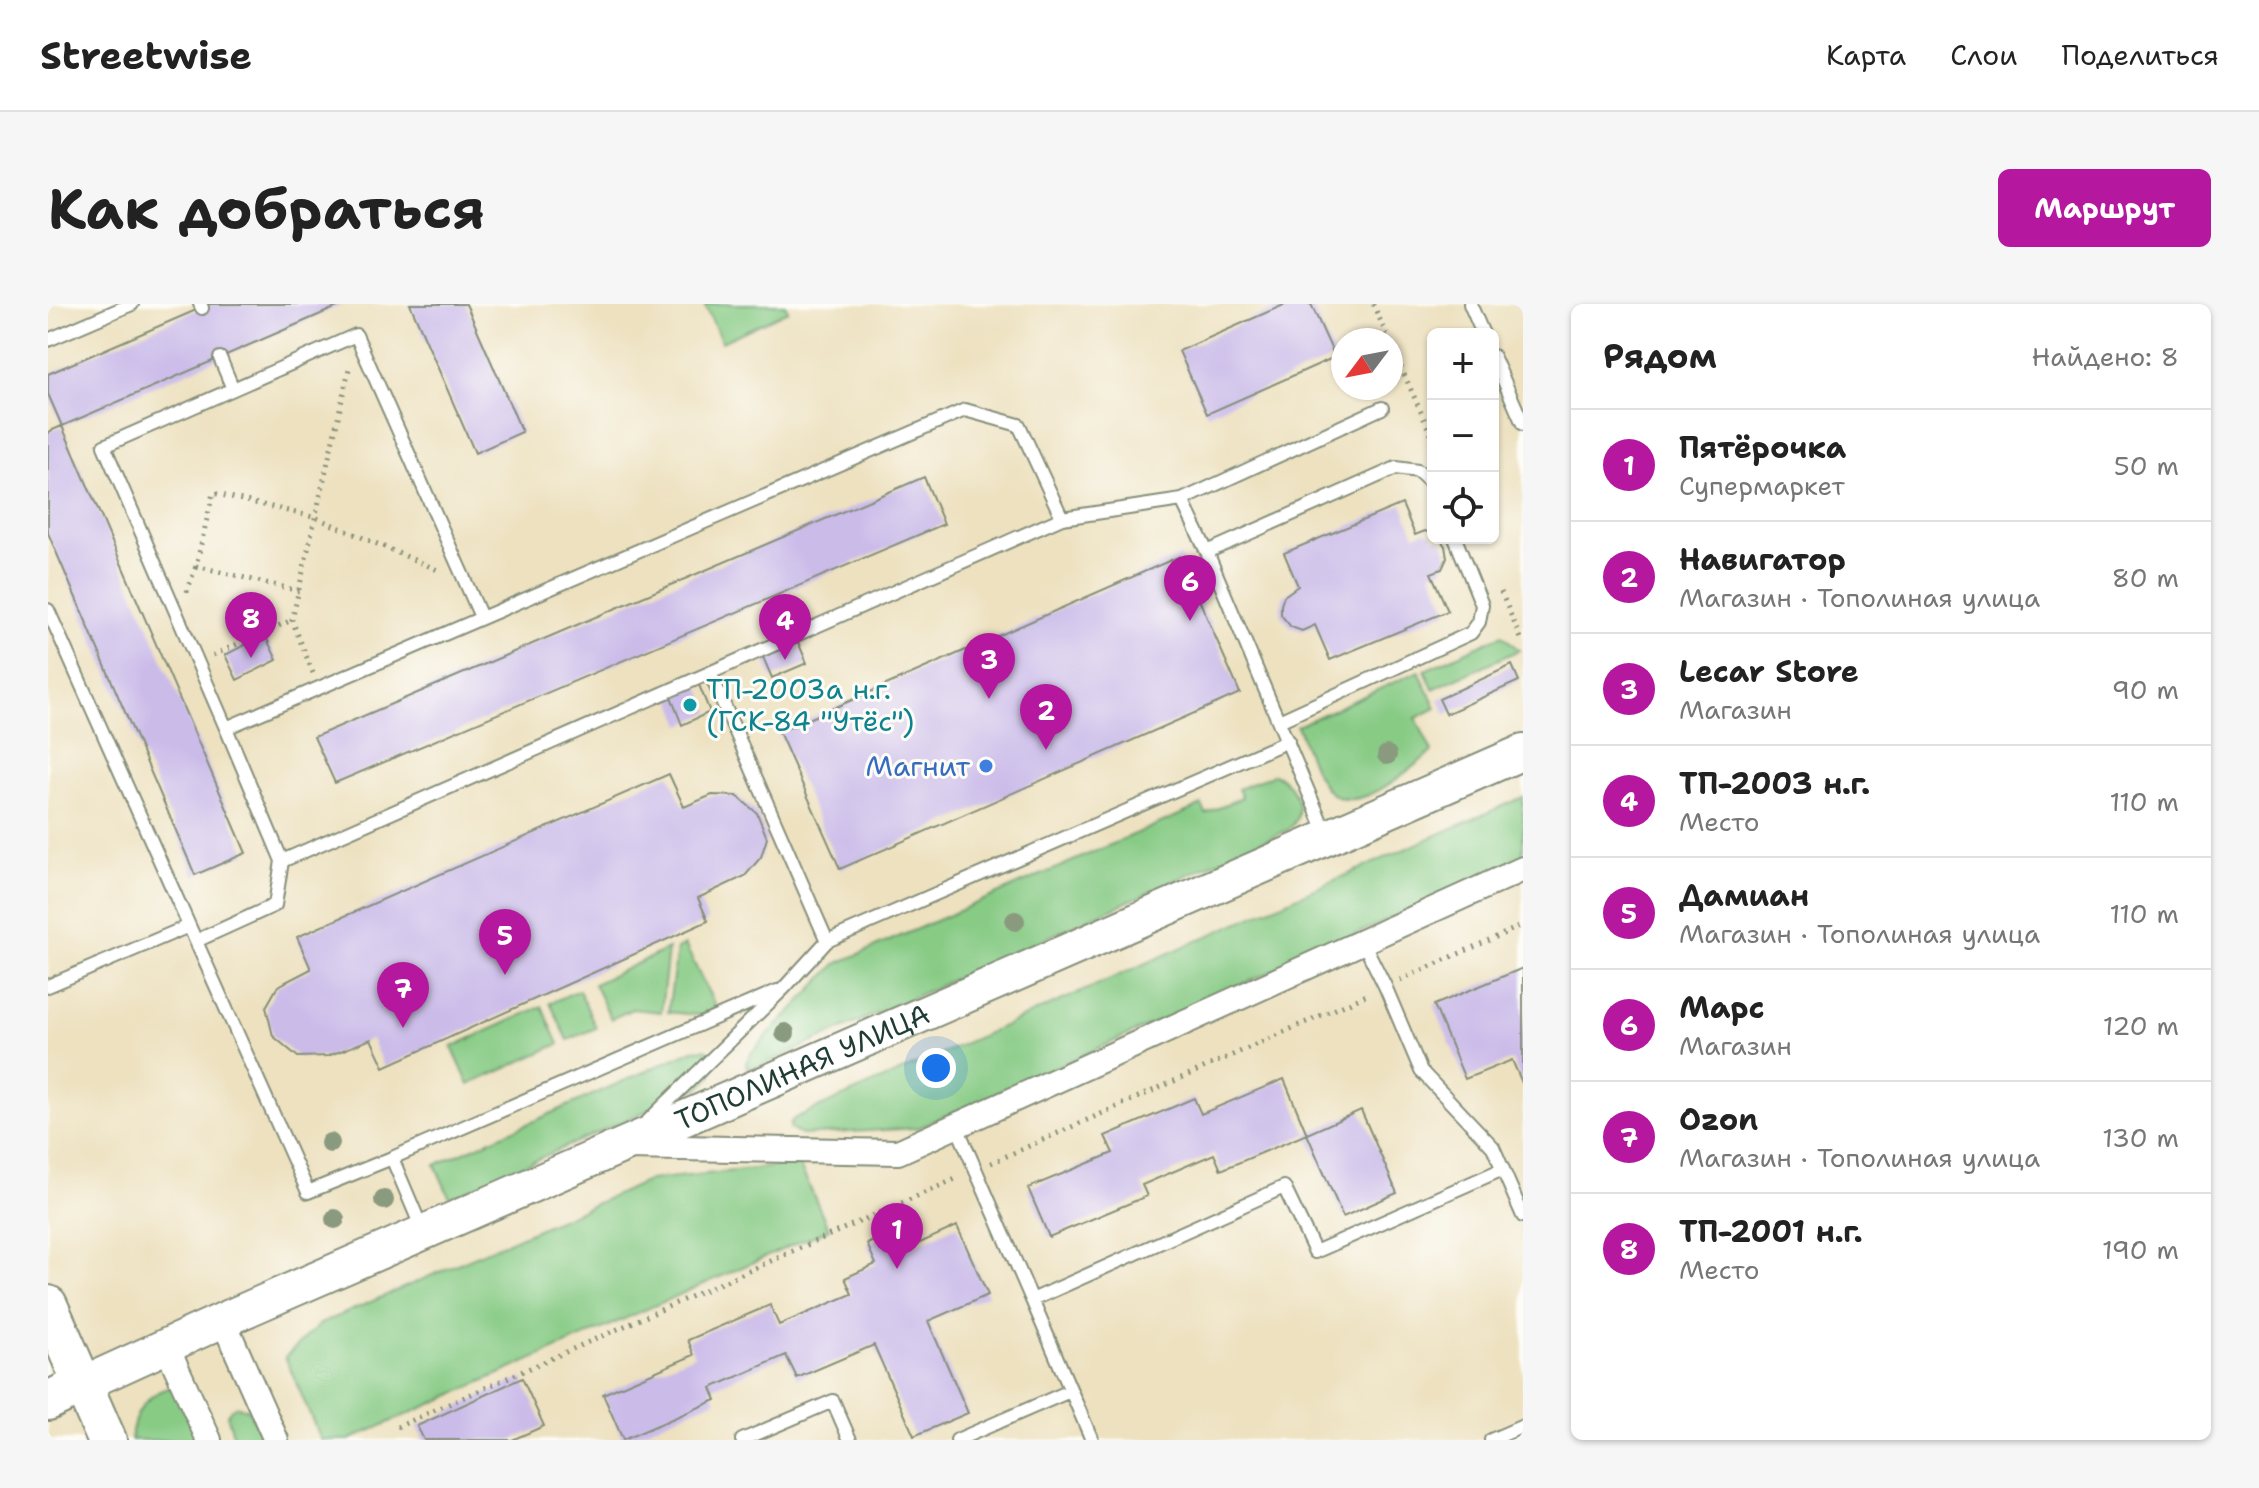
<!DOCTYPE html>
<html lang="ru">
<head>
<meta charset="utf-8">
<style>
  :root { --surface:#fff; --page:#f6f6f6; --text:#222; --muted:#767676; --line:#e0e0e0; --accent:#b5179e }
  body { margin:0; font-family:"Shantell Sans",sans-serif; background:var(--page); color:var(--text) }
  .controls { position:absolute; right:24px; top:24px; display:grid; overflow:hidden; border-radius:12px; box-shadow:0 2px 6px #0004 }
  .controls button { width:72px; height:72px; display:grid; place-items:center; padding:0; border:0; border-bottom:2px solid var(--line); background:var(--surface); color:var(--text); font:40px sans-serif }
  .compass { position:absolute; left:1283px; top:24px; width:72px; height:72px; border-radius:50%; background:var(--surface); box-shadow:0 2px 6px #0004; rotate:238deg }
  .you { position:absolute; left:888px; top:764px; width:28px; height:28px; margin:-20px; border:6px solid #fff; border-radius:50%; background:#1a73e8; box-shadow:0 0 0 12px #1a73e833 }
  .badge { display:grid; place-items:center; width:52px; height:52px; border-radius:50%; background:var(--accent); color:#fff; font-size:26px; font-weight:700 }
  .pin { position:absolute; translate:-50% -66px; filter:drop-shadow(0 2px 4px #0008) }
  .pin::after { content:''; position:absolute; top:42px; width:28px; height:24px; background:inherit; clip-path:polygon(0 0,100% 0,50% 100%) }
  .list { margin:0; padding:0; list-style:none }
  h2 { display:flex; justify-content:space-between; align-items:center; height:104px; margin:0; padding:0 32px; font-size:34px }
  h2 small { font-size:26px; font-weight:400; color:var(--muted) }
  .list li { display:grid; grid-template-columns:52px 1fr auto; gap:24px; align-items:center; box-sizing:border-box; height:112px; padding:0 32px; border-top:2px solid var(--line) }
  .list b { display:block; font-size:30px; white-space:nowrap }
  .list p { margin:0; font-size:26px; white-space:nowrap; color:var(--muted) }
  .list em { font-size:26px; font-style:normal; color:var(--muted) }
  .icon { flex:none; width:44px; height:44px; fill:none; stroke:currentColor; stroke-width:2; stroke-linecap:round; stroke-linejoin:round }
  .map { position:relative; flex:none; width:1475px; height:1136px; overflow:hidden; border-radius:12px }
  header { display:flex; align-items:center; gap:48px; box-sizing:border-box; height:112px; padding:0 40px; background:var(--surface); border-bottom:2px solid var(--line) }
  header strong { font-size:38px }
  nav { display:flex; gap:44px; margin-inline-start:auto; font-size:28px }
  .intro { display:flex; align-items:center; justify-content:space-between; box-sizing:border-box; height:192px; padding:0 48px }
  h1 { margin:0; font-size:56px }
  .button { padding:20px 36px; border-radius:12px; background:var(--accent); color:#fff; font-size:28px; font-weight:700 }
  main { display:flex; gap:48px; padding:0 48px }
  aside { flex:1; background:var(--surface); border-radius:12px; box-shadow:0 2px 6px #0004 }
  .map>svg:first-child { display:block }
  .green { fill:#87cb85; stroke:#53845c; stroke-width:2 }
  .building { fill:#cabbe9 }
  .lines { fill:none; stroke-linecap:round; stroke-linejoin:round }
  .lane-casing { stroke:#868f7a; stroke-width:16 }
  .street-casing { stroke:#868f7a; stroke-width:28 }
  .secondary-casing { stroke:#868f7a; stroke-width:38 }
  .primary-casing { stroke:#868f7a; stroke-width:42 }
  .path { stroke:#868f7a; stroke-width:5; stroke-dasharray:2 6; stroke-linecap:butt }
  .lane { stroke:#fff; stroke-width:12 }
  .street { stroke:#fff; stroke-width:24 }
  .secondary { stroke:#fff; stroke-width:34 }
  .primary { stroke:#fff; stroke-width:38 }
  .tree { fill:#8a9a7e }
  .culture-dot { fill:#0f9aa8; stroke:#fdfcf7; stroke-width:3 }
  .shop-dot { fill:#3f7fe0; stroke:#fdfcf7; stroke-width:3 }
  .labels { text-anchor:middle; stroke-width:6; stroke-linejoin:round; paint-order:stroke }
  .culture-label { font-size:28px; fill:#0d838f; stroke:#fdfcf7; text-anchor:start }
  .shop-label { font-size:28px; fill:#366cbe; stroke:#fdfcf7; text-anchor:end }
  .street-label { font-size:28px; fill:#1f3d34; stroke:#fdfcf7 }
</style>
</head>
<body>
<header>
<strong>Streetwise</strong>
<nav><a>Карта</a><a>Слои</a><a>Поделиться</a></nav>
</header>
<div class="intro"><h1>Как добраться</h1><a class="button">Маршрут</a></div>
<main>
<div class="map">
<svg width="1475" height="1136" viewBox="0 0 1475 1136">
  <rect width="100%" height="100%" fill="#fdfcf7"/>
  <filter id="ink" filterUnits="userSpaceOnUse"><feTurbulence type="fractalNoise" baseFrequency=".0125" numOctaves="2"/><feDisplacementMap in="SourceGraphic" scale="16" xChannelSelector="R" yChannelSelector="G"/><feConvolveMatrix kernelMatrix="1 2 1 2 8 2 1 2 1" color-interpolation-filters="sRGB"/></filter>
  <filter id="wash" filterUnits="userSpaceOnUse"><feTurbulence type="fractalNoise" baseFrequency=".006" numOctaves="4" result="noise"/><feDisplacementMap in="SourceGraphic" scale="32" xChannelSelector="R" yChannelSelector="G"/><feGaussianBlur stdDeviation="1.8" result="paint"/><feColorMatrix in="noise" values="0 0 0 0 0 0 0 0 0 0 0 0 0 0 0 0 0 1.4 0 .05"/><feComposite in="paint" operator="in"/></filter>
  <g filter="url(#wash)">
    <rect width="100%" height="100%" fill="#ede1c0"/>
    <path class="green" d="M656,0h81l3,7 -66,31z
      M1454,331l17,15 -86,39 -8,-19z
      M1371,367l17,37 -20,10 16,34c-25,18 -78,70 -106,36 -14,-17 -21,-43 -29,-62z
      M1226,470c21,10 35,39 14,56l-533,238 -8,-1 -1,-4 6,-11 84,-88 366,-159 4,9 36,-17 -4,-8z
      M1475,493v63l-605,268 -117,7 -11,-6 1,-7 4,-4z
      M637,641l32,64 -11,7 -38,-4 9,-63z
      M620,645l-7,63 -29,-3 -21,10 -17,-35z
      M531,686l17,38 -28,12 -18,-37z
      M494,702l17,38 -90,41 -17,-38z
      M658,745l5,4c7,15 1,26 -11,34l-250,111 -15,-33 258,-115z
      M751,860l30,65 -480,211h-28l-36,-83 35,-33 330,-144z
      M128,1083l31,53h-76c1,-26 18,-51 45,-53z
      M189,1102l11,3 16,31h-29l-8,-25 4,-6z"/>
    <g id="blocks">
      <path class="building" d="M162,0h134l-282,122 184,427 -51,22 -147,-342v-101l14,-6 -14,-32v-20z
        M362,0h56l56,128 -47,21z
        M1238,0h25l24,53 -128,57 -28,-63z
        M876,173l20,47 -609,259 -21,-46z
        M1354,200l13,31 10,-4 8,3v4h6l6,8 2,12 -5,11 -11,4 17,38 -118,49 -15,-35 -13,6 -11,-4 -10,-12v-10l3,-9 14,-10 -14,-33z
        M1132,252l60,137 -400,176 -61,-137z
        M217,331l12,25 -40,20 -12,-25z
        M750,338l9,21 -35,15 -9,-21z
        M1464,361l7,16 -73,33 -7,-15z
        M651,381l11,27 -28,13 -11,-28z
        M621,470l15,33 28,-12 25,1 20,17 10,25 -6,19 -16,19 -47,22 10,23 -324,146 -13,-28 -43,17 -30,1 -25,-21 -7,-29 12,-21 33,-17 -14,-32z
        M1475,664v117l-11,-25 -47,19 -31,-74z
        M1236,775l23,55 -86,36 -7,-16 -72,31 5,11 -98,41 -21,-49 85,-35 -8,-17 89,-38 7,16z
        M1313,806l36,83 -54,24 -36,-83z
        M909,922l31,69 -60,26 40,92 -54,23 -40,-91 -77,33 -11,-23 -75,33 5,12 -93,40 -20,-46 91,-39 -6,-15 82,-35 9,20 73,-31 -7,-16 31,-14 -9,-20 33,-15 9,19z
        M474,1074l22,48 -32,14h-88l-7,-14z"/>
    </g>
  </g>
  <g filter="url(#ink)">
    <use href="#blocks" fill-opacity="0" stroke="#868f7a" stroke-width="2"/>
    <g class="lines">
      <g class="lane-casing">
        <path id="lane" d="M152,0l2,4
          M1422,0l13,30
          M0,36l84,-36
          M1445,52l30,68
          M172,54l13,31
          M1134,196l200,-92
          M1159,248l189,-84 22,3 15,14
          M0,306l260,582 84,-34
          M433,313l-125,-282 -252,111 122,282 739,-318 54,15 43,93
          M662,369l117,268
          M1231,417l192,-88 8,-11 3,-17 -27,-67
          M234,557l780,-343 120,-18 25,52 120,284
          M1314,636l23,46 36,85 72,76 30,69
          M148,637l79,-36 7,-44 -56,-133
          M0,682l141,-60
          M600,817l136,-133 43,-47 461,-200
          M909,823l75,173 252,-113 31,65 188,-83
          M374,925l-30,-71 385,-167
          M984,996l60,140
          M694,1136l91,-39 17,39
          M909,1136l113,-49
          M1443,1136l32,-14"/>
      </g>
      <g class="street-casing">
        <path id="street" d="M579,843l271,5 625,-283
          M175,1016l53,120
          M119,1043l42,93"/>
      </g>
      <g class="secondary-casing">
        <g id="secondary">
          <path id="s1" d="M35,1080l140,-64 1300,-568"/>
        </g>
      </g>
      <g class="primary-casing">
        <path id="primary" d="M0,1001l59,135
          M0,1097l35,-17"/>
      </g>
      <path class="path" d="M1325,0l16,36
        M1343,41l42,94
        M251,287l-103,-25 17,-73 104,25 123,53
        M139,288l9,-26
        M1453,288l22,51
        M165,351l79,-35
        M265,369l-21,-53 57,-251
        M1352,676l123,-55
        M943,859l378,-169
        M349,1123l563,-250"/>
      <use href="#lane" class="lane"/>
      <use href="#street" class="street"/>
      <use href="#secondary" class="secondary"/>
      <use href="#primary" class="primary"/>
    </g>
    <g class="tree">
      <circle cx="1339" cy="451" r="10"/>
      <circle cx="967" cy="617" r="10"/>
      <circle cx="737" cy="729" r="10"/>
      <circle cx="282" cy="839" r="10"/>
      <circle cx="336" cy="896" r="10"/>
      <circle cx="287" cy="915" r="10"/>
    </g>
  </g>
  <circle class="culture-dot" cx="642" cy="401" r="8"/>
  <circle class="shop-dot" cx="938" cy="462" r="8"/>
  <g class="labels">
    <g class="culture-label">
      <text x="658" y="395">ТП-2003а н.г.<tspan x="658" dy="32">(ГСК-84 "Утёс")</tspan></text>
    </g>
    <g class="shop-label">
      <text x="922" y="472">Магнит</text>
    </g>
    <g class="street-label">
      <text dy="10" stroke="none"><textPath href="#s1" startOffset="786">ТОПОЛИНАЯ УЛИЦА</textPath></text>
    </g>
  </g>
</svg>
<div class="controls">
<button>+</button>
<button>−</button>
<button><svg class="icon" aria-label="locate" viewBox="0 0 24 24"><circle cx="12" cy="12" r="6"/><path d="M12 2v4M12 18v4M2 12h4M18 12h4"/></svg></button>
</div>
<svg class="compass" viewBox="-18 -18 36 36"><path d="M0-13l5 13h-10z" fill="#e53935"/><path d="M0 13l5-13h-10z" fill="#767676"/></svg>
<div class="you"></div>
<div class="pin badge" style="left:849px;top:965px">1</div>
<div class="pin badge" style="left:998px;top:446px">2</div>
<div class="pin badge" style="left:941px;top:395px">3</div>
<div class="pin badge" style="left:737px;top:356px">4</div>
<div class="pin badge" style="left:457px;top:671px">5</div>
<div class="pin badge" style="left:1142px;top:317px">6</div>
<div class="pin badge" style="left:355px;top:724px">7</div>
<div class="pin badge" style="left:203px;top:354px">8</div>
</div>
<aside>
<h2>Рядом<small>Найдено: 8</small></h2>
<ul class="list">
<li><span class="badge">1</span><div><b>Пятёрочка</b><p>Супермаркет</p></div><em>50 m</em></li>
<li><span class="badge">2</span><div><b>Навигатор</b><p>Магазин · Тополиная улица</p></div><em>80 m</em></li>
<li><span class="badge">3</span><div><b>Lecar Store</b><p>Магазин</p></div><em>90 m</em></li>
<li><span class="badge">4</span><div><b>ТП-2003 н.г.</b><p>Место</p></div><em>110 m</em></li>
<li><span class="badge">5</span><div><b>Дамиан</b><p>Магазин · Тополиная улица</p></div><em>110 m</em></li>
<li><span class="badge">6</span><div><b>Марс</b><p>Магазин</p></div><em>120 m</em></li>
<li><span class="badge">7</span><div><b>Ozon</b><p>Магазин · Тополиная улица</p></div><em>130 m</em></li>
<li><span class="badge">8</span><div><b>ТП-2001 н.г.</b><p>Место</p></div><em>190 m</em></li>
</ul>
</aside>
</main>
</body>
</html>
